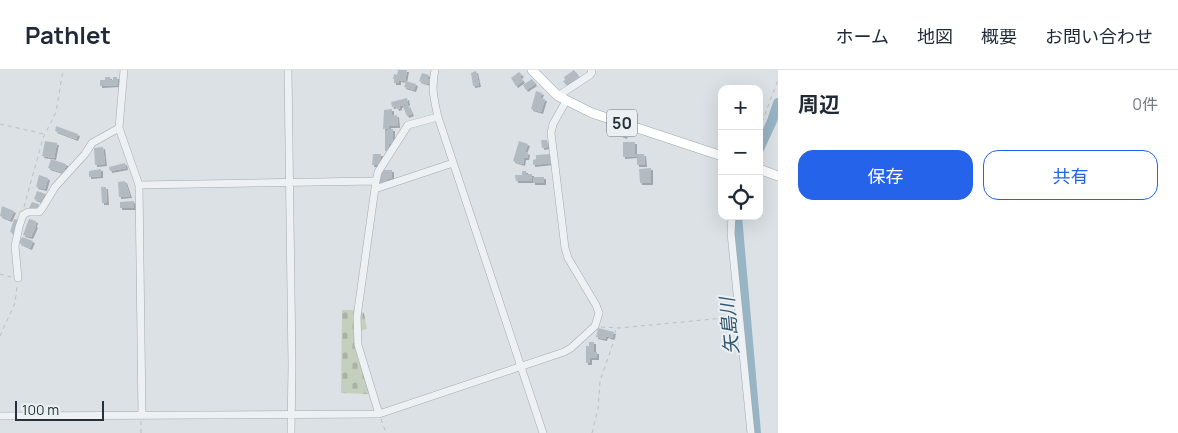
<!DOCTYPE html>
<html lang="ja">
<head>
<meta charset="utf-8">
<style>
  :root { --surface:#fff; --page:#f6f6f7; --text:#1f2937; --muted:#747a83; --line:#e0e1e3; --accent:#2563eb }
  body { margin:0; font-family:Manrope,"Noto Sans JP",sans-serif; background:var(--page); color:var(--text) }
  .controls { position:absolute; right:15px; top:15px; display:grid; overflow:hidden; border-radius:10px; box-shadow:0 5px 20px #0002 }
  .controls button { width:45px; height:45px; display:grid; place-items:center; padding:0; border:0; border-bottom:1px solid var(--line); background:var(--surface); color:var(--text); font:25px sans-serif }
  .scale { position:absolute; left:15px; bottom:12px; width:89px; box-sizing:border-box; padding-left:5px; border:2px solid #26313b; border-top:0; font-size:14px; line-height:18px; white-space:nowrap; color:#26313b; -webkit-text-stroke:4px #ebf0f3; paint-order:stroke }
  .list { margin:0; padding:0; list-style:none }
  h2 { display:flex; justify-content:space-between; align-items:center; height:65px; margin:0; padding:0 20px; font-size:21px }
  h2 small { font-size:16px; font-weight:400; color:var(--muted) }
  .actions { display:flex; gap:10px; padding:15px 20px }
  .actions a { flex:1; padding:11px 0; border:1px solid var(--accent); border-radius:15px; text-align:center; font-size:18px; color:var(--accent) }
  .actions .main { background:var(--accent); color:#fff }
  .icon { flex:none; width:28px; height:28px; fill:none; stroke:currentColor; stroke-width:2; stroke-linecap:round; stroke-linejoin:round }
  .map { position:relative; flex:none; width:778px; height:363px; overflow:hidden }
  header { display:flex; align-items:center; gap:30px; box-sizing:border-box; height:70px; padding:0 25px; background:var(--surface); border-bottom:1px solid var(--line) }
  header strong { font-size:24px }
  nav { display:flex; gap:28px; margin-inline-start:auto; font-size:18px }
  main { display:flex }
  aside { flex:1; background:var(--surface) }
  .map>svg:first-child { display:block }
  .cemetery { fill:url(#cemetery-stones) }
  .lines { fill:none; stroke-linecap:round; stroke-linejoin:round }
  .river { stroke:#98b5c5; stroke-width:10 }
  .building { fill:#b3bbc2; filter:url(#shadow) }
  .minor-casing { stroke:#a2a9af; stroke-width:8 }
  .major-casing { stroke:#9ca7b1; stroke-width:10 }
  .path { stroke:#babfc4; stroke-width:1; stroke-dasharray:4 4; stroke-linecap:butt }
  .minor { stroke:#eef1f4; stroke-width:7 }
  .major { stroke:#fff; stroke-width:9 }
  .labels { text-anchor:middle; stroke-width:4; stroke-linejoin:round; paint-order:stroke }
  .shield { fill:#ebf0f3; stroke:#616a72; stroke-width:1 }
  .shield-label { font-size:16px; font-weight:bold; fill:#26313b }
  .water-label { font-size:19px; font-style:italic; fill:#32566d; stroke:#ebf0f3 }
</style>
</head>
<body>
<header>
<strong>Pathlet</strong>
<nav><a>ホーム</a><a>地図</a><a>概要</a><a>お問い合わせ</a></nav>
</header>
<main>
<div class="map">
<svg width="778" height="363" viewBox="0 0 778 363">
  <defs>
    <pattern id="cemetery-stones" width="16" height="16" patternUnits="userSpaceOnUse" patternTransform="scale(1.25)"><rect width="16" height="16" fill="#c5cfbd"/><path d="M2 7V4a2 2 0 0 1 4 0v3zM10 15v-3a2 2 0 0 1 4 0v3z" fill="#a9b2a3"/></pattern>
    <filter id="shadow"><feDropShadow dx="2" dy="2" stdDeviation="0" flood-color="#0004"/></filter>
  </defs>
  <rect width="100%" height="100%" fill="#dce1e6"/>
  <path class="cemetery" d="M342,240h14l8,3 3,16 -8,2c1,23 13,40 10,63l-28,-1z"/>
  <g class="lines">
    <path class="river" d="M759,79l13,-28 6,-18
      M737,146l19,217"/>
  </g>
  <path class="building" d="M398,0h9l-2,11 -6,-1v3h-5v-4h-1l1,-5 3,1z
    M574,0l5,7 -13,8 -3,-4 2,-1 -1,-3z
    M476,1l3,14 -6,1 -2,-13z
    M519,2l3,3 -2,2 3,4 -7,5 -5,-8z
    M422,3l7,2 -2,4 3,1 -2,4 -9,-3z
    M105,7h5v3h3v-3h4l1,8 -18,1v-6h5z
    M532,9l3,5 -9,6 -3,-5z
    M406,11l10,3 -2,6 -10,-3z
    M536,21l6,2 -2,5 5,1 -4,13 -10,-3z
    M407,28l1,6 -8,2v2l-3,1 -1,-3 -4,1 -1,-5z
    M408,35l4,9 -5,2 -4,-9z
    M392,39v7l5,-1 1,11h-9v2l-6,1 1,-19z
    M619,54l9,4 -3,9 -10,-4z
    M56,56l22,8 -2,5 -21,-8z
    M388,59h5v15h-4v7h-4v-20h3z
    M541,70h6l1,7 -6,1z
    M45,71l12,2 -3,15 -12,-2z
    M519,71l9,3 -3,8 3,1 -1,5h-3l-1,6 -10,-3z
    M623,72h12v12h9l1,11h-8v-9l-14,1z
    M103,77l2,17 -10,1 -1,-17z
    M373,84h8l-2,11h-7z
    M550,84l1,9 -18,2v-5l3,-1v-4z
    M51,89l15,5 -2,9 -16,-5z
    M125,93l1,5 -16,3 -1,-4z
    M651,98v15h-11l-1,-14z
    M101,99v7l-12,1v-6z
    M380,100h12v9h-4v3l-9,1z
    M522,101h4v3h6v7h-16l-1,-6h7z
    M39,105l9,3 -3,11 -9,-2z
    M533,107h11v6h-11z
    M125,111l5,15 -11,1 -1,-15z
    M101,117h5l1,16h-5z
    M37,121l9,3 -4,8 -8,-3z
    M134,131v7h-14v-6z
    M32,132l7,2 -3,7 -7,-3z
    M2,136l12,5 -4,9 -10,-4z
    M14,149l5,1 -4,14 -5,-2z
    M29,149l7,2 -1,4 1,1 -5,11 -8,-2z
    M22,167l11,4 -3,7 -11,-5z
    M598,258l16,4 -2,6 -6,-2 -1,3 -9,-2z
    M589,272h5v10h3v6h-7v5h-4v-17h3z"/>
  <g class="lines">
    <g class="minor-casing">
      <path id="minor" d="M124,0l-5,58 20,57 3,231
        M288,0l4,295 -1,68
        M435,0c-4,17 -1,30 3,47l105,316
        M558,26l32,-21 2,-3 -1,-2
        M139,115l237,-4
        M375,119l78,-26
        M732,146l-1,17 20,200
        M18,208l-3,-32 4,-19 4,-12 5,-3h11l4,-5 12,-20 30,-33 7,-11 27,-15
        M379,344l-21,-69 -1,-28 19,-136 2,-9 30,-47 30,-8
        M0,346l379,-2 185,-62 7,-4 24,-22 4,-13 -3,-8 -28,-47 -3,-10 -14,-115 2,-9 13,-23"/>
    </g>
    <g class="major-casing">
      <path id="major" d="M532,0l26,26 34,17 130,43
        M759,99l19,7"/>
    </g>
    <path class="path" d="M0,54l44,10
      M759,60l19,-50
      M24,137l19,-69 13,-26 7,-42
      M0,204l11,3
      M601,257l18,1 115,-11
      M0,266l15,-33 2,-17
      M381,349l5,14
      M141,363v-12
      M592,363l6,-24 2,-28 16,-46 -1,-5"/>
    <use href="#minor" class="minor"/>
    <use href="#major" class="major"/>
  </g>
  <g class="labels">
    <rect class="shield" x="607" y="39.5" width="30" height="27" rx="4"/>
    <g class="shield-label">
      <text x="622" y="59">50</text>
    </g>
    <g class="water-label">
      <text transform="translate(729 256) rotate(-95)" y="7">矢島川</text>
    </g>
  </g>
</svg>
<div class="controls">
<button>+</button>
<button>−</button>
<button><svg class="icon" aria-label="locate" viewBox="0 0 24 24"><circle cx="12" cy="12" r="6"/><path d="M12 2v4M12 18v4M2 12h4M18 12h4"/></svg></button>
</div>
<div class="scale">100 m</div>
</div>
<aside>
<h2>周辺<small>0件</small></h2>
<ul class="list">
</ul>
<div class="actions"><a class="main">保存</a><a>共有</a></div>
</aside>
</main>
</body>
</html>
